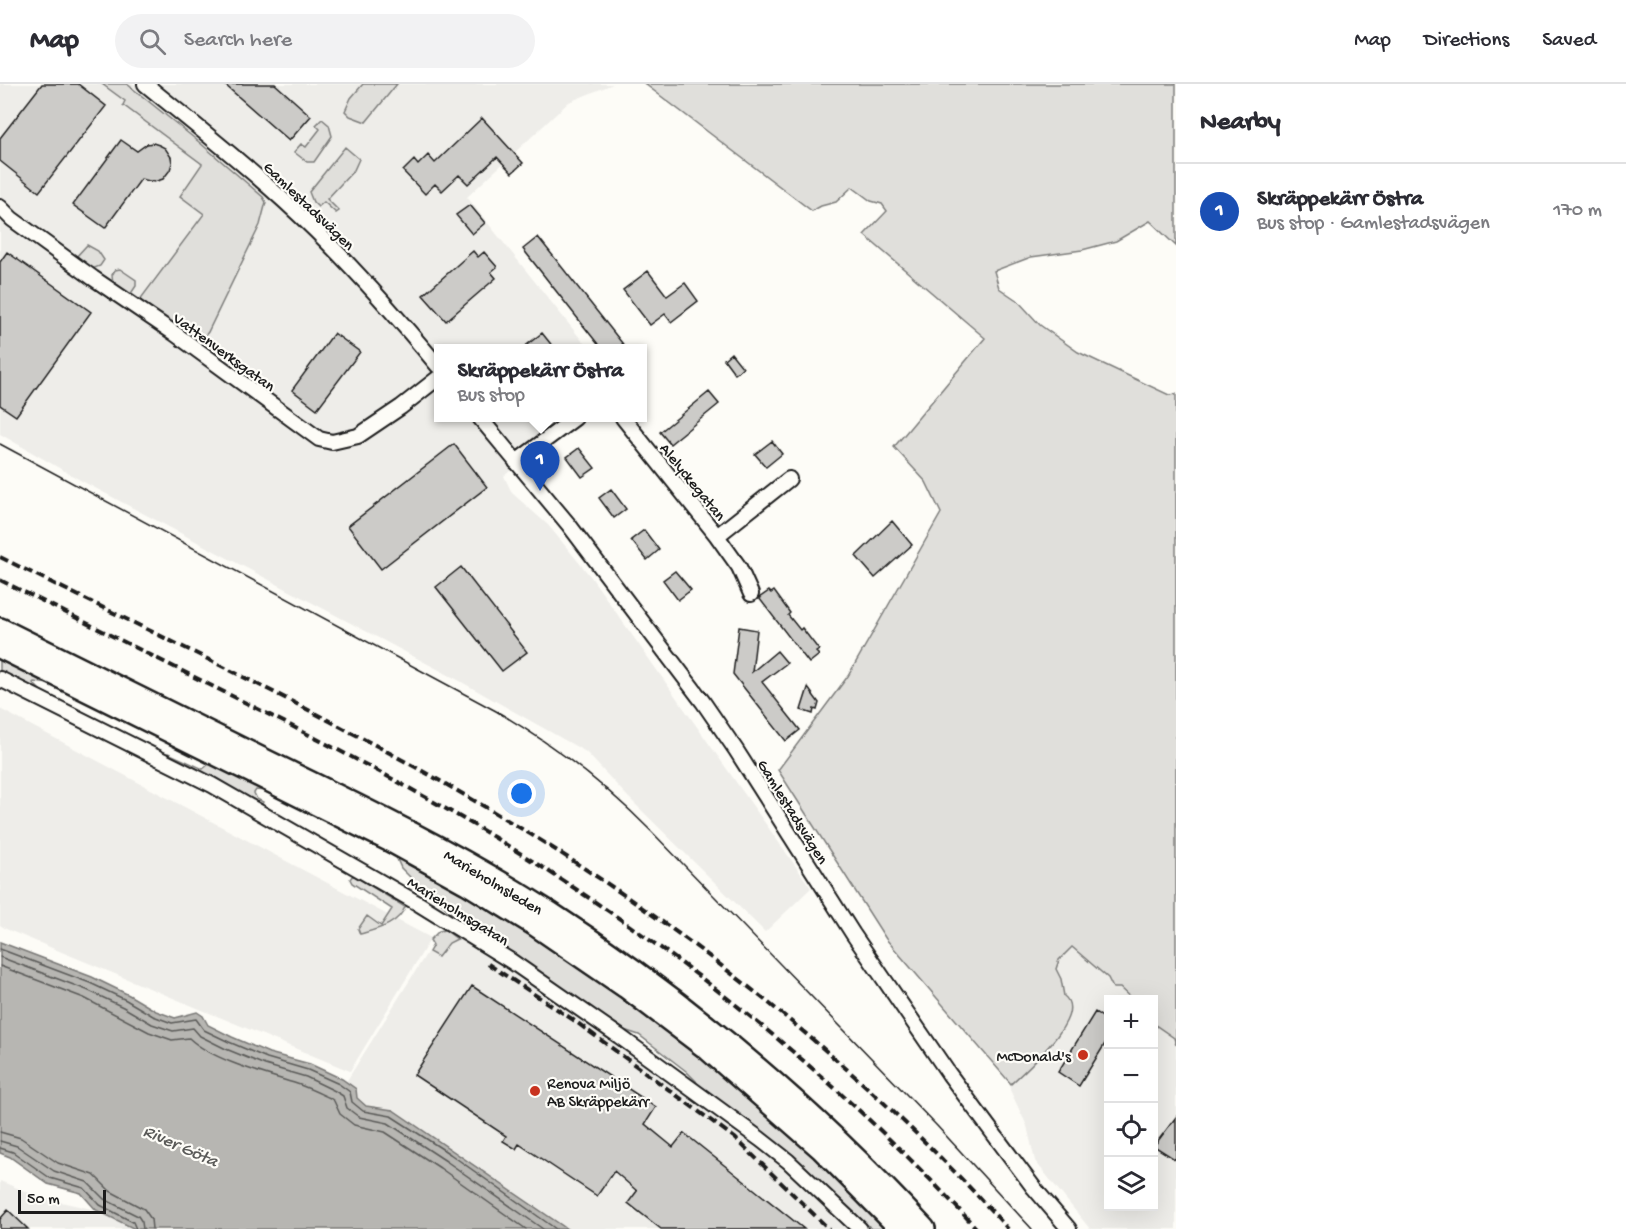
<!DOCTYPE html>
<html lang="en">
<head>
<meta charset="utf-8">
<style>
  :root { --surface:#fff; --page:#f2f2f3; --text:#2b2b33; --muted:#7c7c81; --line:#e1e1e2; --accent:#0f766e }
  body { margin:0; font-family:"Gochi Hand",sans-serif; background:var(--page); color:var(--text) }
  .controls { position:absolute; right:18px; bottom:18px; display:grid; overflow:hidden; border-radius:0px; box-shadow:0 6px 24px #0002 }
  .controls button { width:54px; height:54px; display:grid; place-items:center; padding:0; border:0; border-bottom:2px solid var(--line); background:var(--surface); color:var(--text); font:30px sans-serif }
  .scale { position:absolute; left:18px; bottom:15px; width:88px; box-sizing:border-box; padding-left:6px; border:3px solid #1c1c1c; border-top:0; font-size:16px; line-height:21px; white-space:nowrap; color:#1c1c1c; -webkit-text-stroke:4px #fdfcf7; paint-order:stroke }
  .you { position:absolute; left:522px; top:710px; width:21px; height:21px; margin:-15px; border:4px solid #fff; border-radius:50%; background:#1a73e8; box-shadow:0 0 0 9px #1a73e833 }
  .badge { display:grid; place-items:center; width:39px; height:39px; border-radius:50%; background:var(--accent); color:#fff; font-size:20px; font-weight:700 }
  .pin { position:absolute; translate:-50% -50px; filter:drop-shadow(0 2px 3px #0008) }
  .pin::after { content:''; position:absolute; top:32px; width:21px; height:18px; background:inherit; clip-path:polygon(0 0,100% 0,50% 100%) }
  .popup { position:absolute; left:434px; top:260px; width:213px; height:78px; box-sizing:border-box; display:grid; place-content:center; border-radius:0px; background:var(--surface); filter:drop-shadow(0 2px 4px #0005); font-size:20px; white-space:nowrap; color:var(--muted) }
  .popup b { font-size:22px; color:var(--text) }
  .popup::after { content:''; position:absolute; left:50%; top:100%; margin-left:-12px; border:12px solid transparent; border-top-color:var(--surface) }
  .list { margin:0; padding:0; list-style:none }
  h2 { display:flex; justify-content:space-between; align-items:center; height:78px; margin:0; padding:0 24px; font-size:26px }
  h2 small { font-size:20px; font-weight:400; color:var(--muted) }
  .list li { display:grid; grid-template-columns:39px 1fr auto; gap:18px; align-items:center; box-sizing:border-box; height:96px; padding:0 24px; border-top:2px solid var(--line) }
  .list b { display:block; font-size:22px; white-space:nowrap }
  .list p { margin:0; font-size:20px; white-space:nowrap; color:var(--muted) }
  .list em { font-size:20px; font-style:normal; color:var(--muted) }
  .icon { flex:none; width:33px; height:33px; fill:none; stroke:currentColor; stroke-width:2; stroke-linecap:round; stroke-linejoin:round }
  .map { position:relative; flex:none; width:1176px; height:1145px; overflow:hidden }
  header { display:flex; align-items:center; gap:36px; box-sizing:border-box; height:84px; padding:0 30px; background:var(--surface); border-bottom:2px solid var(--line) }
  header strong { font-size:28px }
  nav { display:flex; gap:33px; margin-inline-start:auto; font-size:21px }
  .search { width:420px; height:54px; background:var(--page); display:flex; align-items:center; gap:15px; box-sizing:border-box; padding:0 21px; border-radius:33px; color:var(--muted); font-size:22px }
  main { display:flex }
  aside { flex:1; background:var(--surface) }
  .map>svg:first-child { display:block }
  .built { fill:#eeede9 }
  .green { fill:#e0dfdb; stroke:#7e7e7c; stroke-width:1.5 }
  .water { fill:#b7b6b2; stroke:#797876; stroke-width:1.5 }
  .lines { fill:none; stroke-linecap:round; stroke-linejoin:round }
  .shore { stroke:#5a5a58; stroke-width:1.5 }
  .building { fill:#cccbc8; stroke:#1c1c1c; stroke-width:1.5 }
  .minor-casing { stroke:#1c1c1c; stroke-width:18 }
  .highway-casing { stroke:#1c1c1c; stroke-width:26 }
  .minor { stroke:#fdfcf7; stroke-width:14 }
  .highway { stroke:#fdfcf7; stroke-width:21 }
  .tram { stroke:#1c1c1c; stroke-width:1.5 }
  .rail { stroke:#1c1c1c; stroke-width:4; stroke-dasharray:9 4.5; stroke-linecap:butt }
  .poi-dot { fill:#c8321e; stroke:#fdfcf7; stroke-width:2 }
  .labels { text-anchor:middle; stroke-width:4.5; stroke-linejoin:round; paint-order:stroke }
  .street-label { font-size:16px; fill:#1c1c1c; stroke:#fdfcf7 }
  .poi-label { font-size:16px; fill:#1c1c1c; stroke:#fdfcf7; text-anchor:end }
  .water-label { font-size:18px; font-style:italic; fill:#5a5a58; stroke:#fdfcf7 }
</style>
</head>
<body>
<header>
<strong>Map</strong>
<div class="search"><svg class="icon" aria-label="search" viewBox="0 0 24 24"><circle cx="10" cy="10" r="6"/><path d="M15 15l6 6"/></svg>Search here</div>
<nav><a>Map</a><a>Directions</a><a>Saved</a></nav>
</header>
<main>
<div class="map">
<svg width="1176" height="1145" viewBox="0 0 1176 1145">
  <rect width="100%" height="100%" fill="#fdfcf7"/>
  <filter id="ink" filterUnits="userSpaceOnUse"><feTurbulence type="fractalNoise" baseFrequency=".0167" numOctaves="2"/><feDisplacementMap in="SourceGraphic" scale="12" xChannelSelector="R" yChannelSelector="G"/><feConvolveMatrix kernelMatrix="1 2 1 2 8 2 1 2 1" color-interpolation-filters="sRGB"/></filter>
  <g filter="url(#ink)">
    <path class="built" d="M0,0h613l-44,18 -102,95 121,151h-150v70h136l-70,58 8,17 36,32 43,52 220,311 -46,44 -137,-135 -42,-45 -128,-72 -378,-200 -80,-46z
      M0,625l431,229 -81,133 -344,-142 -6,-4z
      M445,840l104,68 209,150 97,87h-288l-174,-119 -27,-4 -9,-8 -11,-16z
      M1073,863l35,31 5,10h7l12,11 -24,1v206h46v-182l20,14 2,7v184h-86l-55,-68 -8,-35 -17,-36 1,-6 15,-16 38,-71 -3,-18 -5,-10 3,-9z
      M0,1097l39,16 57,13 39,19h-135z"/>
    <path class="green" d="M102,0h25l72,58 64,55 3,5 -6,23 -52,107 -8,10 -5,-1 -56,-40 65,-87 -24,-18 22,-32 -79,-59 2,-4z
      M363,0h34l-31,38 -16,-6 -5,-5 6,-13z
      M645,0h531v162l-26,-25 -34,20 -34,9 -51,7 -37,14 5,17 19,13 22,24 38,27 91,43 7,-1v651l-2,-7 -20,-14v-24l-22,-1 -12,-11h-7l-5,-10 -36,-31 -13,13 -3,9 5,10 3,17c25,20 -39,74 -53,88l-125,-145 -108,-169 70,-94 93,-163 -15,-31 -32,-35 91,-109 -121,-103 23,-24 -5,-7 -11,-3 -19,-14 -16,15 -15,4 -9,5z
      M322,35l7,6 3,11 -18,26h-7l-13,-10 7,-8 5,3 14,-18 -4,-4z
      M345,63l14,12 -5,11 -27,29 12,12 -3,2 -12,-11 -6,5 -5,-5 -4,-10z
      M87,161l11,6 6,9 -4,6 -8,3 -16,-12z
      M120,185l16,11v6l-6,9 -17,-12 -1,-8 3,-5z
      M0,572l266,132 -1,3 -9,-1 -2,3 3,6 6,3 -1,2 -95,-49 1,-2 35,16 5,-4v-2l-158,-79 -16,-2 -1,1 9,9 -42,-21z
      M397,775c145,72 279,168 399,277 32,29 62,62 93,93h-17c-55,-53 -112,-100 -174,-144l-2,-4 -10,-10 -47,-36 -15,-5 -68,-47 -97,-62 -23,-23 -29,-15 4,-5 -10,-10z
      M353,791l52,32c-7,18 -28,22 -45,27l-2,-5 9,-13 14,10 11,-17 -40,-26 -2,-4z
      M445,846l12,9 -8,4 -11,14 -9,-5 4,-7 -3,-5 9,-9z"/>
    <path class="water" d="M0,858l92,35 37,18 27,16 19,7 22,-6 6,4 5,9 24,12 37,16 41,11 32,15 14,10 1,9 9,8 27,4 174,119h-432l-39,-19 -15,-17 -33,-9 -38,-27 -10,-4z"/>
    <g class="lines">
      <path class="shore" d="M0,865l90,34 36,17 27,16 19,7 24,-4 8,11 25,12 38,16 41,12 31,14 11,8 2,10 11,9 28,5 59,38 106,75
        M0,873l87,33 36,17 29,17 21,7 20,-3 7,8 26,13 39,16 41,12 29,14 8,5 4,12 12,9 29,6 58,38 97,68
        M0,882l84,32 65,34 23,8 17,-2c24,23 80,37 111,47 11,4 21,9 30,13l4,3 6,13 14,11 31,7 55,36 86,61
        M0,1048l21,6 37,25 36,12 16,16 34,18 7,10 1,10
        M0,1057l17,5 37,25 33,11 17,17 34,17 4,6 1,7
        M0,1064l13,4 37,26 34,10 16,17 33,17 3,7"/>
    </g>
    <path class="building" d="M42,0h36l28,22 -67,86 -39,-31v-23z
      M224,0h51l36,32 -22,25z
      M482,34l41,45 -11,10 -15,-16 -29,27 -9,-9 -17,16 -7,-7 -10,10 -22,-23 11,-11 4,5 10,-10 7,8z
      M121,56l16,11 10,-7 6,-1 6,2 6,3 6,9 1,6 -2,7 -7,9 -9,3 -13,-3 -36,49 -32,-23z
      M470,121l15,18 -13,11 -16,-19z
      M538,153l88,111h-25l-78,-99z
      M473,167l5,6 6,-5 13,15 -6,5 5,6 -50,43 -23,-26z
      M7,168l84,60 -75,104 -16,-11v-143z
      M648,187l19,25 18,-13 13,18 -27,21 -6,-8 -15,11 -27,-35z
      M334,249l26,19 -43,57 -25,-19z
      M542,249l12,15h-31z
      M731,269l12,15 -8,6 -11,-15z
      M709,308l10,12 -49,40 -10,-12z
      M772,357l10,13 -16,13 -11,-13z
      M454,360l33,43 -106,82 -33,-43z
      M579,364l16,20 -13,9 -15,-20z
      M611,405l15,20 -12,9 -15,-20z
      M892,437l20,24 -37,33 -19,-22z
      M644,446l15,20 -12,10 -16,-20z
      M461,483l66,85 -25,19 -66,-84z
      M675,487l16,19 -13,10 -15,-20z
      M769,507l2,2 3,-2 16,22 -2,2 12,15 2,-2 17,22 -3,2 3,3 -10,8 -50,-65z
      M739,543l18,3 -5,42 25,-21 10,12 -25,19 38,48 -14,11 -53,-67z
      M808,604l11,15 -2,7 -3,-1 -1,5 -12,-4z
      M472,902l184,121 -11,17 28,23 11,-14 120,96h-143l-33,-26 9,-12 -23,-20 -17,25 -78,-52 -3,5 -13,-8 3,-5 -92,-61z
      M1095,928l13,9v18l-29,47 -21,-14z
      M1176,1033v43l-22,-14z
      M8,1126l20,19h-28v-10z"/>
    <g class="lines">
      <g class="minor-casing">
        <path id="minor" d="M145,0c58,47 117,94 170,146 44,43 84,89 123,136
          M0,123l12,12 81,59 81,55 145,106 13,3 26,-6 43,-29 37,-29
          M480,334l89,107 134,177 33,48 117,184 96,140 85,114 35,41
          M623,334l94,118 22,31 12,27
          M516,378l59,-44
          M717,452l72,-57
          M0,595l212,106 207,119 92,57 108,75 141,103 28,22 72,68"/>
      </g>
      <g class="highway-casing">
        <path id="highway" d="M0,545c90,45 180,90 270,134 95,46 191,93 280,150 137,89 263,196 374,316
          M0,563l391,194 76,42 70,43 89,61 83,63 113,99 79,80"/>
      </g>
      <use href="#minor" class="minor"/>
      <use href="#highway" class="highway"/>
      <path class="tram" d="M0,360l496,267c58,34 109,73 156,121l285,294 95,103"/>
      <path class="rail" d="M0,473c173,86 351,168 517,269 177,107 353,249 491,403
        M0,496c87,43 174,87 260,130 83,42 166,85 245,134 173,106 334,234 472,385
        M488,880l84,55 163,119 94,91"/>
    </g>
  </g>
  <g class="poi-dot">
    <circle cx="1083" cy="971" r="6"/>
    <circle cx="535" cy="1007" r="6"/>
  </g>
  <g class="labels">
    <g class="street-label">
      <text transform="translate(310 121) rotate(44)" y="6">Gamlestadsvägen</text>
      <text transform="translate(225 267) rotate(36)" y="6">Vattenverksgatan</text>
      <text transform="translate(694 397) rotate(51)" y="6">Alelyckegatan</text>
      <text transform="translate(794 727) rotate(58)" y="6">Gamlestadsvägen</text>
      <text transform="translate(494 797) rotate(31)" y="6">Marieholmsleden</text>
      <text transform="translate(459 826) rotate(32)" y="6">Marieholmsgatan</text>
    </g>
    <g class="poi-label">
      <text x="1071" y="977">McDonald's</text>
      <text x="547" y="1004" text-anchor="start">Renova Miljö<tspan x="547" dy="18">AB Skräppekärr</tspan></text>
    </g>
    <g class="water-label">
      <text transform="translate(181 1061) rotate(24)" y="6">River Göta</text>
    </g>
  </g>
</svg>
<div class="controls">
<button>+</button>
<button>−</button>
<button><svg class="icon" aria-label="locate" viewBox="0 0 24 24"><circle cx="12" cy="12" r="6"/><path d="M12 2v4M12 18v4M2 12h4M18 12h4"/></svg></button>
<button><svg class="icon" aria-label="layers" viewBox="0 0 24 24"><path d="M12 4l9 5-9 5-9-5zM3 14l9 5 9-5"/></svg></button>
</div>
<div class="scale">50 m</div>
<div class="you"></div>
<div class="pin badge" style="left:540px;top:407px;background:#1a4fb4">1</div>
<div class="popup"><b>Skräppekärr Östra</b>Bus stop</div>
</div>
<aside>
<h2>Nearby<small></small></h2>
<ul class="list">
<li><span class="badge" style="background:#1a4fb4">1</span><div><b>Skräppekärr Östra</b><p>Bus stop · Gamlestadsvägen</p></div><em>170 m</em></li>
</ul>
</aside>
</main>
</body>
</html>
